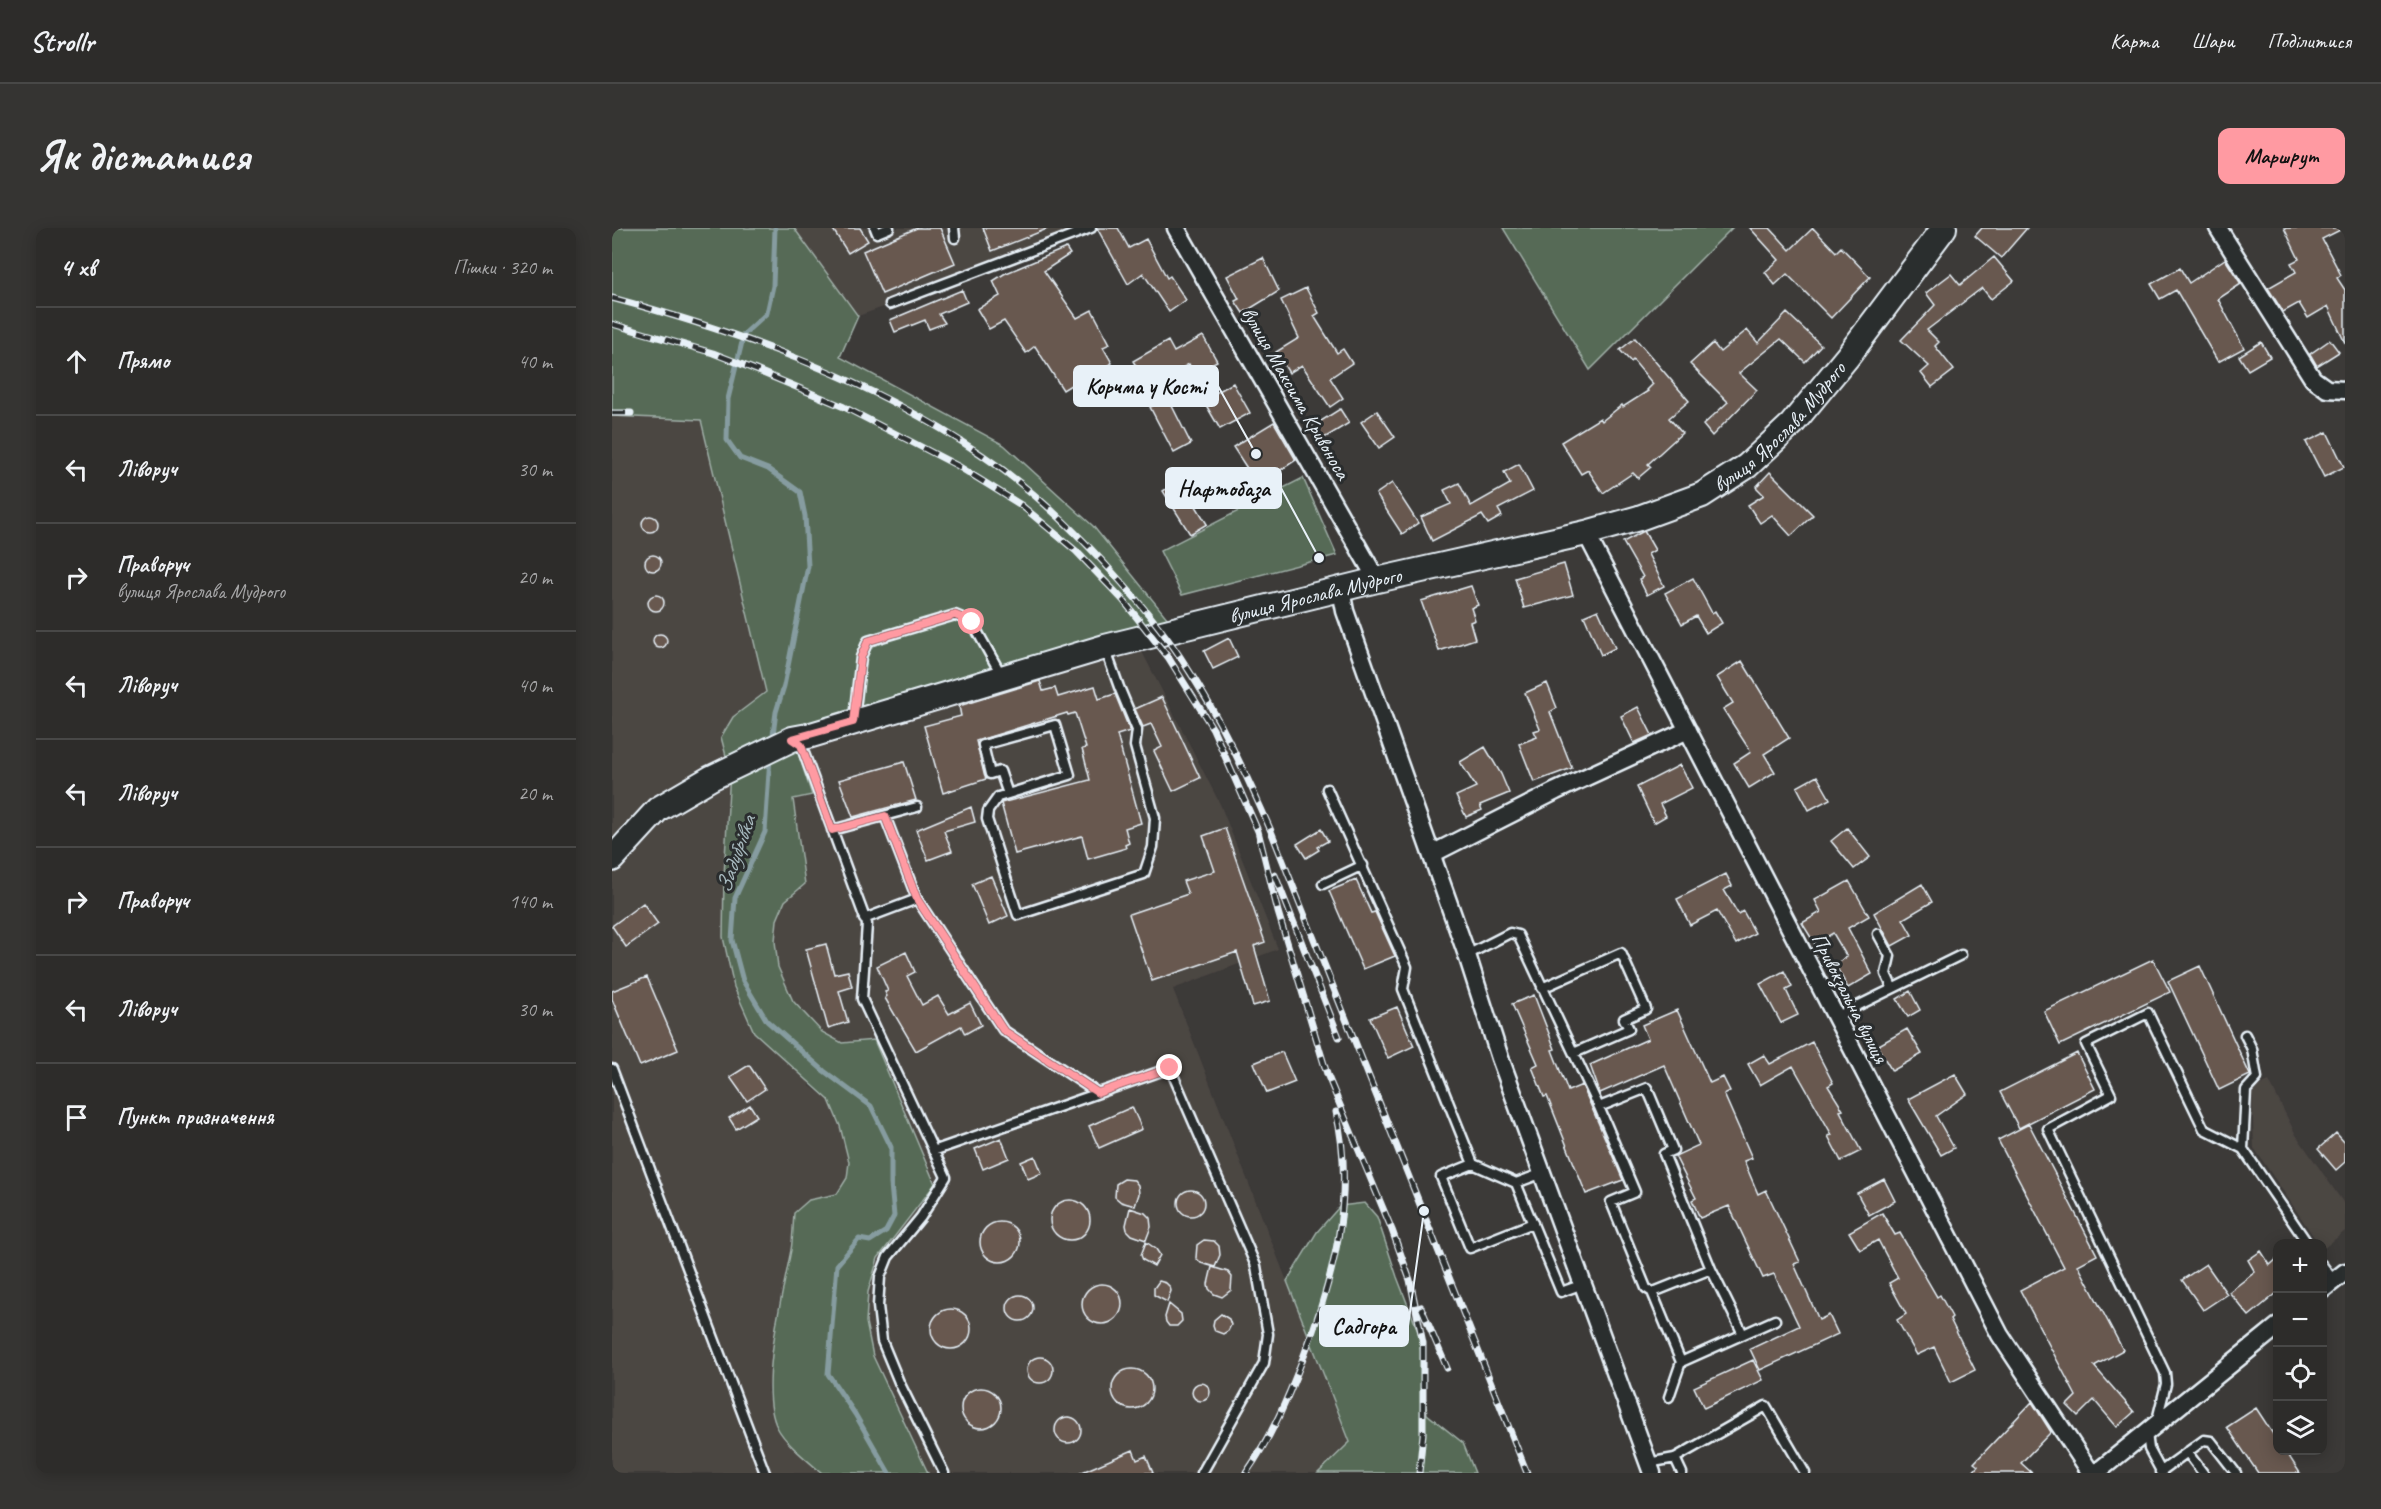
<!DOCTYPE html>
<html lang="uk">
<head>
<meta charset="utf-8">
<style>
  :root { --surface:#2d2c2a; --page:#353432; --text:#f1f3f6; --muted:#a7a7a8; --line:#484847; --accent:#ff9aa2 }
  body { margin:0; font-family:Caveat,sans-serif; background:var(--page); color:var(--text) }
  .controls { position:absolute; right:18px; bottom:18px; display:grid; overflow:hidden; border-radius:12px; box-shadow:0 3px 15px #0003 }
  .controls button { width:54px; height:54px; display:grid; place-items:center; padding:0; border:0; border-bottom:2px solid var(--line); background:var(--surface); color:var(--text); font:30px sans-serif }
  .stop { position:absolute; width:18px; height:18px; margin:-14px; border:4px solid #ff9aa2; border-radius:50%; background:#fff }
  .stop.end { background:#ff9aa2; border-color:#fff; box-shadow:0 2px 6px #0008 }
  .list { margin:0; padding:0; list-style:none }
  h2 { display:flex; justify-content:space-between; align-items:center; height:78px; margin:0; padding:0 24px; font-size:26px }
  h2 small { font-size:20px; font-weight:400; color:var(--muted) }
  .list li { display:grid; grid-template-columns:39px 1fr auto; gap:18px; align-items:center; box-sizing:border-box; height:108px; padding:0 24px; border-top:2px solid var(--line) }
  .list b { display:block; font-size:22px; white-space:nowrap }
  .list p { margin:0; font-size:20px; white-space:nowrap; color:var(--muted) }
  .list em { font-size:20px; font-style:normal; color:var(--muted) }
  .icon { flex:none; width:33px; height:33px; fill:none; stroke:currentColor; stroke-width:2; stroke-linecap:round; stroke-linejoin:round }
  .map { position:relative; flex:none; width:1733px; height:1245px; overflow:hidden; border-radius:12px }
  header { display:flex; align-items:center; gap:36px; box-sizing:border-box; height:84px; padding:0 30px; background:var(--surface); border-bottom:2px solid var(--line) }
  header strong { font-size:28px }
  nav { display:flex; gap:33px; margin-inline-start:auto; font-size:21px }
  .intro { display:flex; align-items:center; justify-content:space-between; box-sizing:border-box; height:144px; padding:0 36px }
  h1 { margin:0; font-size:42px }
  .button { padding:15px 27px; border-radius:12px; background:var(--accent); color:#111; font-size:21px; font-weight:700 }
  main { display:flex; gap:36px; padding:0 36px }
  aside { flex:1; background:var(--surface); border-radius:12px; box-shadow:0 3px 15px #0003 }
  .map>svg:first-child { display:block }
  .built { fill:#4c4643 }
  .green { fill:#566b56; stroke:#9faea7; stroke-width:1.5 }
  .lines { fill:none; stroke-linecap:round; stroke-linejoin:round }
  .stream { stroke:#869ca0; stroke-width:5 }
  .building { fill:#67584f; stroke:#e8f1f8; stroke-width:1.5 }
  .lane-casing { stroke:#e8f1f8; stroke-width:13 }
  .street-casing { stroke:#e8f1f8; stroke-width:21 }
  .secondary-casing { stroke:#e8f1f8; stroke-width:28 }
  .lane { stroke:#2a2d2e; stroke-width:8 }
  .street { stroke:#2a2d2e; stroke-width:16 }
  .secondary { stroke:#2a2d2e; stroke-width:24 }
  .rail-casing { stroke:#e8f1f8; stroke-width:7 }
  .rail { stroke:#2a2d2e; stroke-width:4.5; stroke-dasharray:14; stroke-linecap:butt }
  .route { stroke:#ff9aa2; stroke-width:8 }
  .labels { text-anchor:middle; stroke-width:6; stroke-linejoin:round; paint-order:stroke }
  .street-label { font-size:21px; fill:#e8f1f8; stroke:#2a2d2e }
  .water-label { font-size:22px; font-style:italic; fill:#a7b9be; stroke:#2a2d2e }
  .leader { fill:none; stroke:#e8f1f8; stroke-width:2 }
  .callout-dot { fill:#e8f1f8; stroke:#2a2d2e; stroke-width:2 }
  .callout { fill:#e8f1f8; stroke:#e8f1f8; stroke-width:2 }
  .callout-label { font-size:22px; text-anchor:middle; font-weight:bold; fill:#111 }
</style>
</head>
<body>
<header>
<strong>Strollr</strong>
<nav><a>Карта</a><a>Шари</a><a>Поділитися</a></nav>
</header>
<div class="intro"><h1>Як дістатися</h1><a class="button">Маршрут</a></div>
<main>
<aside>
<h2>4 хв<small>Пішки · 320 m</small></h2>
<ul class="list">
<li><svg class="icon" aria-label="ahead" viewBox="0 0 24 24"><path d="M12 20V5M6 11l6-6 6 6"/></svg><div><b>Прямо</b></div><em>40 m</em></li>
<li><svg class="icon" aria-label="left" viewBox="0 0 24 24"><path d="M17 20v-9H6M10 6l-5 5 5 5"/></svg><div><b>Ліворуч</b></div><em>30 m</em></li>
<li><svg class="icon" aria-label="right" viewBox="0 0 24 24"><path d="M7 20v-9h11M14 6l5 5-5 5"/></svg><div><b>Праворуч</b><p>вулиця Ярослава Мудрого</p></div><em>20 m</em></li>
<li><svg class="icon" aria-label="left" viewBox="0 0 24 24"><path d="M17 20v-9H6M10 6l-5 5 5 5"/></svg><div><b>Ліворуч</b></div><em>40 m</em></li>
<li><svg class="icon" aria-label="left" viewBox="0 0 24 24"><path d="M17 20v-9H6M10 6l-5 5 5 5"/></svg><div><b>Ліворуч</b></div><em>20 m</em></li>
<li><svg class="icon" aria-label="right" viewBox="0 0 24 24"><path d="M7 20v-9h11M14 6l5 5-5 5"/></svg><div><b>Праворуч</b></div><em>140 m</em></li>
<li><svg class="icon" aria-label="left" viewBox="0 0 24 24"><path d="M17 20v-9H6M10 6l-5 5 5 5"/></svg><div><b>Ліворуч</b></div><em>30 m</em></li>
<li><svg class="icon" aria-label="arrive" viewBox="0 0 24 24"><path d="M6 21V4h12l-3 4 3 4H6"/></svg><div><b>Пункт призначення</b></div></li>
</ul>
</aside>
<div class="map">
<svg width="1733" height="1245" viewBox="0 0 1733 1245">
  <rect width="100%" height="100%" fill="#3c3a38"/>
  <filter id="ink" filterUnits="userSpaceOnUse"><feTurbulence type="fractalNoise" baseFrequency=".0167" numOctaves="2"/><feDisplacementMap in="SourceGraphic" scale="12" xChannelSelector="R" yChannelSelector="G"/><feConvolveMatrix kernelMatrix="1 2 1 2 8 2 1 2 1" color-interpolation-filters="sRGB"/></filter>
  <g filter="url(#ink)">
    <path class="built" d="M182,0h312l-248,88z
      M0,188l89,3 65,273 -33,25 -9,159 86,210 19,14 11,26 9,36 -2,16 -10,16 -28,6 -15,13 -3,34 -13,63 -10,82 9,35 21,24 24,22h-210z
      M525,414l83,162 58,145 -105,40 177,454 -32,30h-390l-55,-117 -7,-34 2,-30 10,-34 20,-25 -56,-190 -20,-11 -29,-31 -15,-34 -3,-26 2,-21 8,-19 20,-17 -12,-85 19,-4 -18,-54z
      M1657,853l27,54 49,70v26l-22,18 -1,-5 -4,-1 -64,-95 -2,-59z"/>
    <path class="green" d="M0,0h182l64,88 -18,41 164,88 89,81 87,108 -386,107 18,54 -19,4 12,85 -20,17 -8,19 -2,21 3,26 15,34 29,31 20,11 32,-3 61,144 -57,74 -10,34 -2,30 7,34 55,117h-106c-14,-12 -37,-30 -45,-46 -19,-38 6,-135 14,-177 2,-12 2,-25 3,-37l15,-13 28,-6 10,-16 2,-16 -9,-36 -11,-26 -75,-68 -20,-45 -11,-50 1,-61 6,-105 -9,-34 12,-20 33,-25 -65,-272 -89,-4z
      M891,0h229l-142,142z
      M691,250l34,77 -155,40 -22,-44z
      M753,975l12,14 20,60 22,57 8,80 36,29 12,30h-157l32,-31 -63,-161 30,-49 23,-26z"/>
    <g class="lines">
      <path class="stream" d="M160,514l4,-30 8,-26 24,-120 -3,-50 -5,-24 -32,-23 -28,-11 -13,-18 1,-41 16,-65 23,-21 6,-27 2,-58
        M158,529l-5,75 -30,66 -3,42 11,41 24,40 57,50 47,35 20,41v37l3,32 -8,15 -16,10 -11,-2 -22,26 -9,109 27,40 34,59"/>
    </g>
    <path class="building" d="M220,0h28l8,13 -20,12z
      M305,0h23l15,35 -73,31 -19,-43z
      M371,0h64v1l-55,22z
      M485,0h21l11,20 17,-9 21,39 3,-2 16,24 -17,12 -26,-39 -15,11z
      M1138,0h20l20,22 23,-22 23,24 5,-5 29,30 -39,41 -44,-44 -12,11 -10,-13 14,-12z
      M1370,0h45l-26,30 -26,-22z
      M1672,0h60l-22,11 19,36 -4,3 8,12v53l-17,-37 -20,12 -9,-15 -16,9 -15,-24 28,-16 -5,-9 8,-4z
      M454,20l4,6 -26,17 33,47 15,-8 18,34 -7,3 9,16 -13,9 -2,-3 -34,21 -28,-44 -9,7 -22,-32 -15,8 -12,-20 23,-13 -7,-15 11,-7z
      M1382,29l20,24 -23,18 -9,-11 -55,42 12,12 -4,4 19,24 -22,17 -11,-14 8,-7 -28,-26 34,-35 -9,-12 25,-19 9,11z
      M651,30l16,33 -36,22 -8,-12 4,-2 -12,-23z
      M1613,31l16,25 -23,15 26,49 -26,14 -42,-72 -16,9 -9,-15 29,-16 9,15z
      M694,60l13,25 -5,3 23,37 6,-4 9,14 -22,15 13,20 -13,9 -28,-42 -13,8 -13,-21 23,-14 -18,-38z
      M350,62l5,12 -28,12 6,9 -16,6 -4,-9 -30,12 -5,-12z
      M1175,85l34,32 -16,17 -24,-23 -42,34 18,17 -45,46 -9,-11 25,-23 -38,-38 23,-21 7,9 27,-22 11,13z
      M591,108l14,25 -23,12 -5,-9 -40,23 -16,-26 35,-20 6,11z
      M1023,110l54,63 -20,17 13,15 -34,31 3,3 -13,11 -5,-5 -30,20 -15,-23 -7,4 -20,-32 39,-24 2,3 20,-16 1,2 25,-16 -1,-1 6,-6 -20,-24 -2,2 -11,-12z
      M1718,112l9,12 -22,14 -7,-12z
      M1649,114l9,15 -22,13 -9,-14z
      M621,155l17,30 -30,16 -17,-29z
      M556,170l23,46 -17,9 -24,-46z
      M728,181l9,14 -28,17 -8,-14z
      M765,183l18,26 -16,11 -18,-26z
      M662,194l22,38 -38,25 -25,-38z
      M1715,204l17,35 -20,10 -18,-35z
      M907,236l14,27 -35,18 4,7 -14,8 -6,-9 -50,26 -11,-24 30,-13 -7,-14 15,-7 12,23 39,-22 -6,-12z
      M1158,244l43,43 -22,21 -19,-21 -12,8 -12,-18 16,-10 -8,-8z
      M568,252l27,44 -17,10 -27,-43z
      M780,255l26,40 -16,11 -26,-40z
      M30 296a8 8 0 1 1 16 0a8 8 0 1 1-16 0Z
      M1032,303l11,19 -7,4 16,32 -17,9 -8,-16 4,-2 -20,-35z
      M33 335a8 8 0 1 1 16 0a8 8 0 1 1-16 0Z
      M952,336l9,31 -49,13 -9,-30z
      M1081,350l19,35 3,-2 7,12 -16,10 -10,-17 -14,8 -17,-31z
      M859,358l7,19 -7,3 4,12 -5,2 5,17 -36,12 -18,-50z
      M36 375a8 8 0 1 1 16 0a8 8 0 1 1-16 0Z
      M986,382l17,38 -14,7 -17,-39z
      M41 413a7 7 0 1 1 14 0a7 7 0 1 1-14 0Z
      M617,410l9,19 -25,12 -9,-18z
      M1130,433l47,77 -25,16 11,18 -26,16 -15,-25 17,-11 -28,-43 10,-6 -16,-26z
      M428,453l3,10 12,-3 3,9 37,-11 4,13 16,-5 15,37 -13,4 24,88 -16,5 4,15 -4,2 1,3 -38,11 -6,-23 -67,18 -14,-51 89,-23 -8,-31 4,-1 -11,-35 -7,2 -1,-2 -91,28 10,38 -43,14 -19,-67 37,-10 -2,-10z
      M935,455l10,25 -7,4 22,56 -38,14 -15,-38 18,-7 -3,-6 6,-2 -15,-36z
      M550,469l38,81 -27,13 -19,-40 8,-4 -11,-23 -8,3 -8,-18z
      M1026,479l14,28 -18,8 -13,-27z
      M873,519l16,27 8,19 -29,12 2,5 -16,7 -10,-21 20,-9 -16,-25z
      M292,534l12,38 -63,17 -14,-37z
      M1068,537l12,23 -32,16 6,12 -12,7 -17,-36z
      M1205,548l13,23 -21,11 -12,-23z
      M359,579l4,15 -31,9 8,20 -24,9 -12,-30z
      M613,600l40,114 -11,4 16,55 -17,5 -16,-54 -85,29 -23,-67 59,-20 -5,-13 32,-10 -12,-35z
      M1235,600l23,29 -16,12 -23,-28z
      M709,601l7,12 -11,6 2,3 -13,8 -9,-14z
      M1114,646l6,12 -8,4 14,24 5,-3 12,22 -19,11 -19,-33 -27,14 -13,-26z
      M379,648l17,40 -19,9 -17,-41z
      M744,652l15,33 4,-1 20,44 -32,13 -34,-78z
      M1237,653l20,35 -21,12 24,46 -24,14 -13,-24 12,-7 -14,-24 -18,11 -13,-21 19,-11 -6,-12z
      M1310,656l10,18 -29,17 9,16 -20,11 -18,-33z
      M31,675l15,21 -32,23 -14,-21z
      M214,716l8,30 14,-3 4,16 -13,4 9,31 -20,6 -22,-79z
      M294,724l9,20 -8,4 15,29 16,-9 11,18 21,-11 11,22 -16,9 -4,-8 -45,25 -31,-53 2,-2 -2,-4 3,-1 -11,-25z
      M1541,731l17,33 -110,53 -16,-34z
      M1588,738l50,109 -31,15 -51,-109z
      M1172,743l8,16 -6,3 12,25 -17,8 -21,-39z
      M35,749l31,73 -38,16 -28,-67v-8z
      M1298,763l10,19 -12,7 -11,-18z
      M922,767l21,54 -3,1 16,41 14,-6 41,95 -37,14 -39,-98 -3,1 -12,-30 6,-3 -26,-60z
      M785,779l17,39 -26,12 -18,-40z
      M1065,782l33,73 13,-6 7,14 -6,3 28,64 -8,3 14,33 8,-4 34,72 -6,2 25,56 10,-5 9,19 -78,36 -10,-21 49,-23 -25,-52 -11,4 -34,-72 -29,12 -8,-18 4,-2 -21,-42 24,-11 -35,-80 -64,28 -10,-28 58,-26 -6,-14z
      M1295,801l15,25 -30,17 -15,-25z
      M1200,814l21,41 -5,3 15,24 -3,1 21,40 -20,10 -13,-25 4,-1 -39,-69 -33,19 -12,-21 16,-9 6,9z
      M670,824l13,30 -28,11 -13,-30z
      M1465,825l18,36 -76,39 -19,-36z
      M137,837l16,24 -18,12 -17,-24z
      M1343,846l12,20 -31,22 18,32 -13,7 -33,-56z
      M138,877l7,11 -21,13 -7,-11z
      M520,879l10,22 -43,19 -10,-22z
      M1417,896l68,131 -19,10 45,85 -29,16 40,46 -17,15 -23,-27 -16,16 -11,-11 9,-9 -56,-106 44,-23 -66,-127z
      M1724,905l9,10v19l-9,8 -18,-21z
      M389,910l8,20 -26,11 -8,-20z
      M423,928l7,17 -14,6 -7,-17z
      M512,951l10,1 4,5 1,9 -4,12 -14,-4 -6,-5 1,-13z
      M1272,951l11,22 -26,14 -12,-22z
      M566 975a13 13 0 1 1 26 0a13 13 0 1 1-26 0Z
      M438 992a20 20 0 1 1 40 0a20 20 0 1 1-40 0Z
      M518,980l15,5 5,5 1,9 -5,13 -14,-5 -5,-5 -1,-5z
      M1270,985l13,22 5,-2 37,64 3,-2 12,22 -2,2 25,51 -24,12 -17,-35 -17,8 -20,-35 9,-6 -17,-31 9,-5 -20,-38 -18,10 -11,-18z
      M368 1014a20 20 0 1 1 40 0a20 20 0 1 1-40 0Z
      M592,1012l10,1 5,5 1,9 -5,12 -14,-4 -5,-5 1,-13z
      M534,1014l10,7 4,6 -6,11 -11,-6 -2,-5z
      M1649,1023l9,14 7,-6v34l-28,23 -20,-24 26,-20 -7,-12z
      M1594,1036l21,30 -24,16 -21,-30z
      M600,1039l16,5 4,5 -1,13 -9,7 -8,-3 -5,-5 -1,-5z
      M547,1053l7,2 4,4 1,4 -4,11 -13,-7v-7z
      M470 1076a20 20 0 1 1 40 0a20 20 0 1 1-40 0Z
      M395 1080a13 13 0 1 1 26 0a13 13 0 1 1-26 0Z
      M557,1076l12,10 1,7 -5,5h-8l-3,-4 -1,-5z
      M319 1101a20 20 0 1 1 40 0a20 20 0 1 1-40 0Z
      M609,1086l8,5 2,6 -3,6 -5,3 -8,-3 -2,-6 1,-5z
      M415 1142a13 13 0 1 1 26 0a13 13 0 1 1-26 0Z
      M1141,1132l10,20 -59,28 -10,-21z
      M500 1161a20 20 0 1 1 40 0a20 20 0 1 1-40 0Z
      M580 1164a9 9 0 1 1 18 0a9 9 0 1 1-18 0Z
      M349 1180a20 20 0 1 1 40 0a20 20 0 1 1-40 0Z
      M1420,1174l19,30 -30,31 11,10h-60l6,-7 -4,-3z
      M1644,1180l21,32v10h8l15,23h-42l-31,-46z
      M443 1202a13 13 0 1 1 26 0a13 13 0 1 1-26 0Z
      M521,1222l4,10 9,-4 7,17h-73z"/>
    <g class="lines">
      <g class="lane-casing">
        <path id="lane" d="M263,0l2,5 12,-5
          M342,0l1,10
          M278,76l201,-76
          M242,490l7,-61 7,-16 87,-26 17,7 30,54
          M185,514l4,3 66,179 -5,75 84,178 -25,40 -33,40 -8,20 -2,29 4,35 17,41 45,91
          M715,561l80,178 -4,22 70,175 -32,13 29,71 63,-25
          M396,566l-8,-23 -10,3 -7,-29 72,-20 15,50 -72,22 -10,14 -1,8 31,96 126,-41 9,-27 2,-29 -20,-72 2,-16 -18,-43 -14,-39
          M273,588l32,83
          M220,602l85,-23
          M711,656l40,-19
          M252,691l53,-20 86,131 95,63
          M1266,706l12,22 -4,18 6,13
          M855,727l43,-22 8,2 81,172 36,85 -24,10 35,86 6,4 4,-1 55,-22 -47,-115 9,-4 -26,-62 -48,19
          M930,760l79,-35 25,56 -22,10 5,10 -55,24
          M1223,789l126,-62
          M0,841l153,404
          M1631,921l3,-59 11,-12 -5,-29 -7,-14
          M321,923l237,-83 86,198 12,68 -4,29 -62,110
          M861,936l43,19 27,-10
          M904,955l45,109 22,-8
          M1710,1037l12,16
          M1099,1041l32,65
          M1040,1064l29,70 94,-42
          M1057,1169l12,-35
          M1545,1192l9,-36 -1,-11 -117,-244 63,-34 -25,-51 62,-31 56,116 39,20 65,95
          M1535,1205l2,16 13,24
          M1575,1224l16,21
          M1063,1230l7,15
          M1036,1235l27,-5 91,-52 39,67
          M1548,1244l44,-32 7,1 25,32"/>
      </g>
      <g class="street-casing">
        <path id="street" d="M564,0l201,352
          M1606,0l95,151 14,10 18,1
          M974,305l414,802 91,138
          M729,362l4,21 122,344 33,103 152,415
          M820,626l124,-63 132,-61
          M1710,1062l23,-18
          M1484,1245l182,-147"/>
      </g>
      <g class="secondary-casing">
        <g id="secondary">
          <path id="s1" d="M0,631l46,-50 53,-31 81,-39 16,-3 297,-89 272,-67 209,-47 53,-15 63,-23 45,-29 45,-42 56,-68 96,-128"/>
        </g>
      </g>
      <use href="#lane" class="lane"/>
      <use href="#street" class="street"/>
      <use href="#secondary" class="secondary"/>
      <g class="rail-casing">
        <path id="rail" d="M0,70c130,35 258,81 370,157 52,35 99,81 140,128 23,26 46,54 64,83 34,52 60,108 85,165l256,642
          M0,96l101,29 43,17 88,37 114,59 63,39 55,46 47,49 45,57 45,72 45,102 20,81 49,162 65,156 18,50 13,63v91l-4,39
          M0,185h19
          M663,647l64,162
          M809,1079l26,61
          M634,1245c25,-35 42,-75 57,-115 30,-78 53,-162 33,-246"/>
      </g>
      <use href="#rail" class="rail"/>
    </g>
  </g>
  <g class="lines" filter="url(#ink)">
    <path class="route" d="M360,394l-17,-7 -87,26 -7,16 -8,65 -61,17 9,6 31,85 53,-14 32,83 86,131 95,63 72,-25"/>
  </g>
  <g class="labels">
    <g class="street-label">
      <text transform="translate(684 165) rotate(60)" y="7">вулиця Максима Кривоноса</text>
      <text dy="7" stroke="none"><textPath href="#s1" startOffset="1266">вулиця Ярослава Мудрого</textPath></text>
      <text dy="7" stroke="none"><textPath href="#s1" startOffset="762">вулиця Ярослава Мудрого</textPath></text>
      <text transform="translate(1238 770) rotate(63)" y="7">Привокзальна вулиця</text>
    </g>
    <g class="water-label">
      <text transform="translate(123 626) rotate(-71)" y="8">Задубрівка</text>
    </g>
  </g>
  <path class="leader" d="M644 226L606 158M707 330L669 260M812 983L796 1098"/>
  <g class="callout-dot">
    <circle cx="644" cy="226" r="6"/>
    <circle cx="707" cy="330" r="6"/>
    <circle cx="812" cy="983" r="6"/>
  </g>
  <g class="callout">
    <rect x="462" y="138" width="144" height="40" rx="6"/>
    <rect x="554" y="240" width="115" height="40" rx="6"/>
    <rect x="708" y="1078" width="88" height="40" rx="6"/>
  </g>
  <g class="callout-label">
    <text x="534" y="166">Корчма у Кості</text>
    <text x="612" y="268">Нафтобаза</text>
    <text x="752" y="1106">Садгора</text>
  </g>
</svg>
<div class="controls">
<button>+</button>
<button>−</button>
<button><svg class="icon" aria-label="locate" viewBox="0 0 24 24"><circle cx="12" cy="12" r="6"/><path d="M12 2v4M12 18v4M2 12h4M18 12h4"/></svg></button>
<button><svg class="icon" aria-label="layers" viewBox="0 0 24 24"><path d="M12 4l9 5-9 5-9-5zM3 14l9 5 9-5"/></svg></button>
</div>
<div class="stop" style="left:360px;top:394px"></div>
<div class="stop end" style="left:558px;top:840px"></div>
</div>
</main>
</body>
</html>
